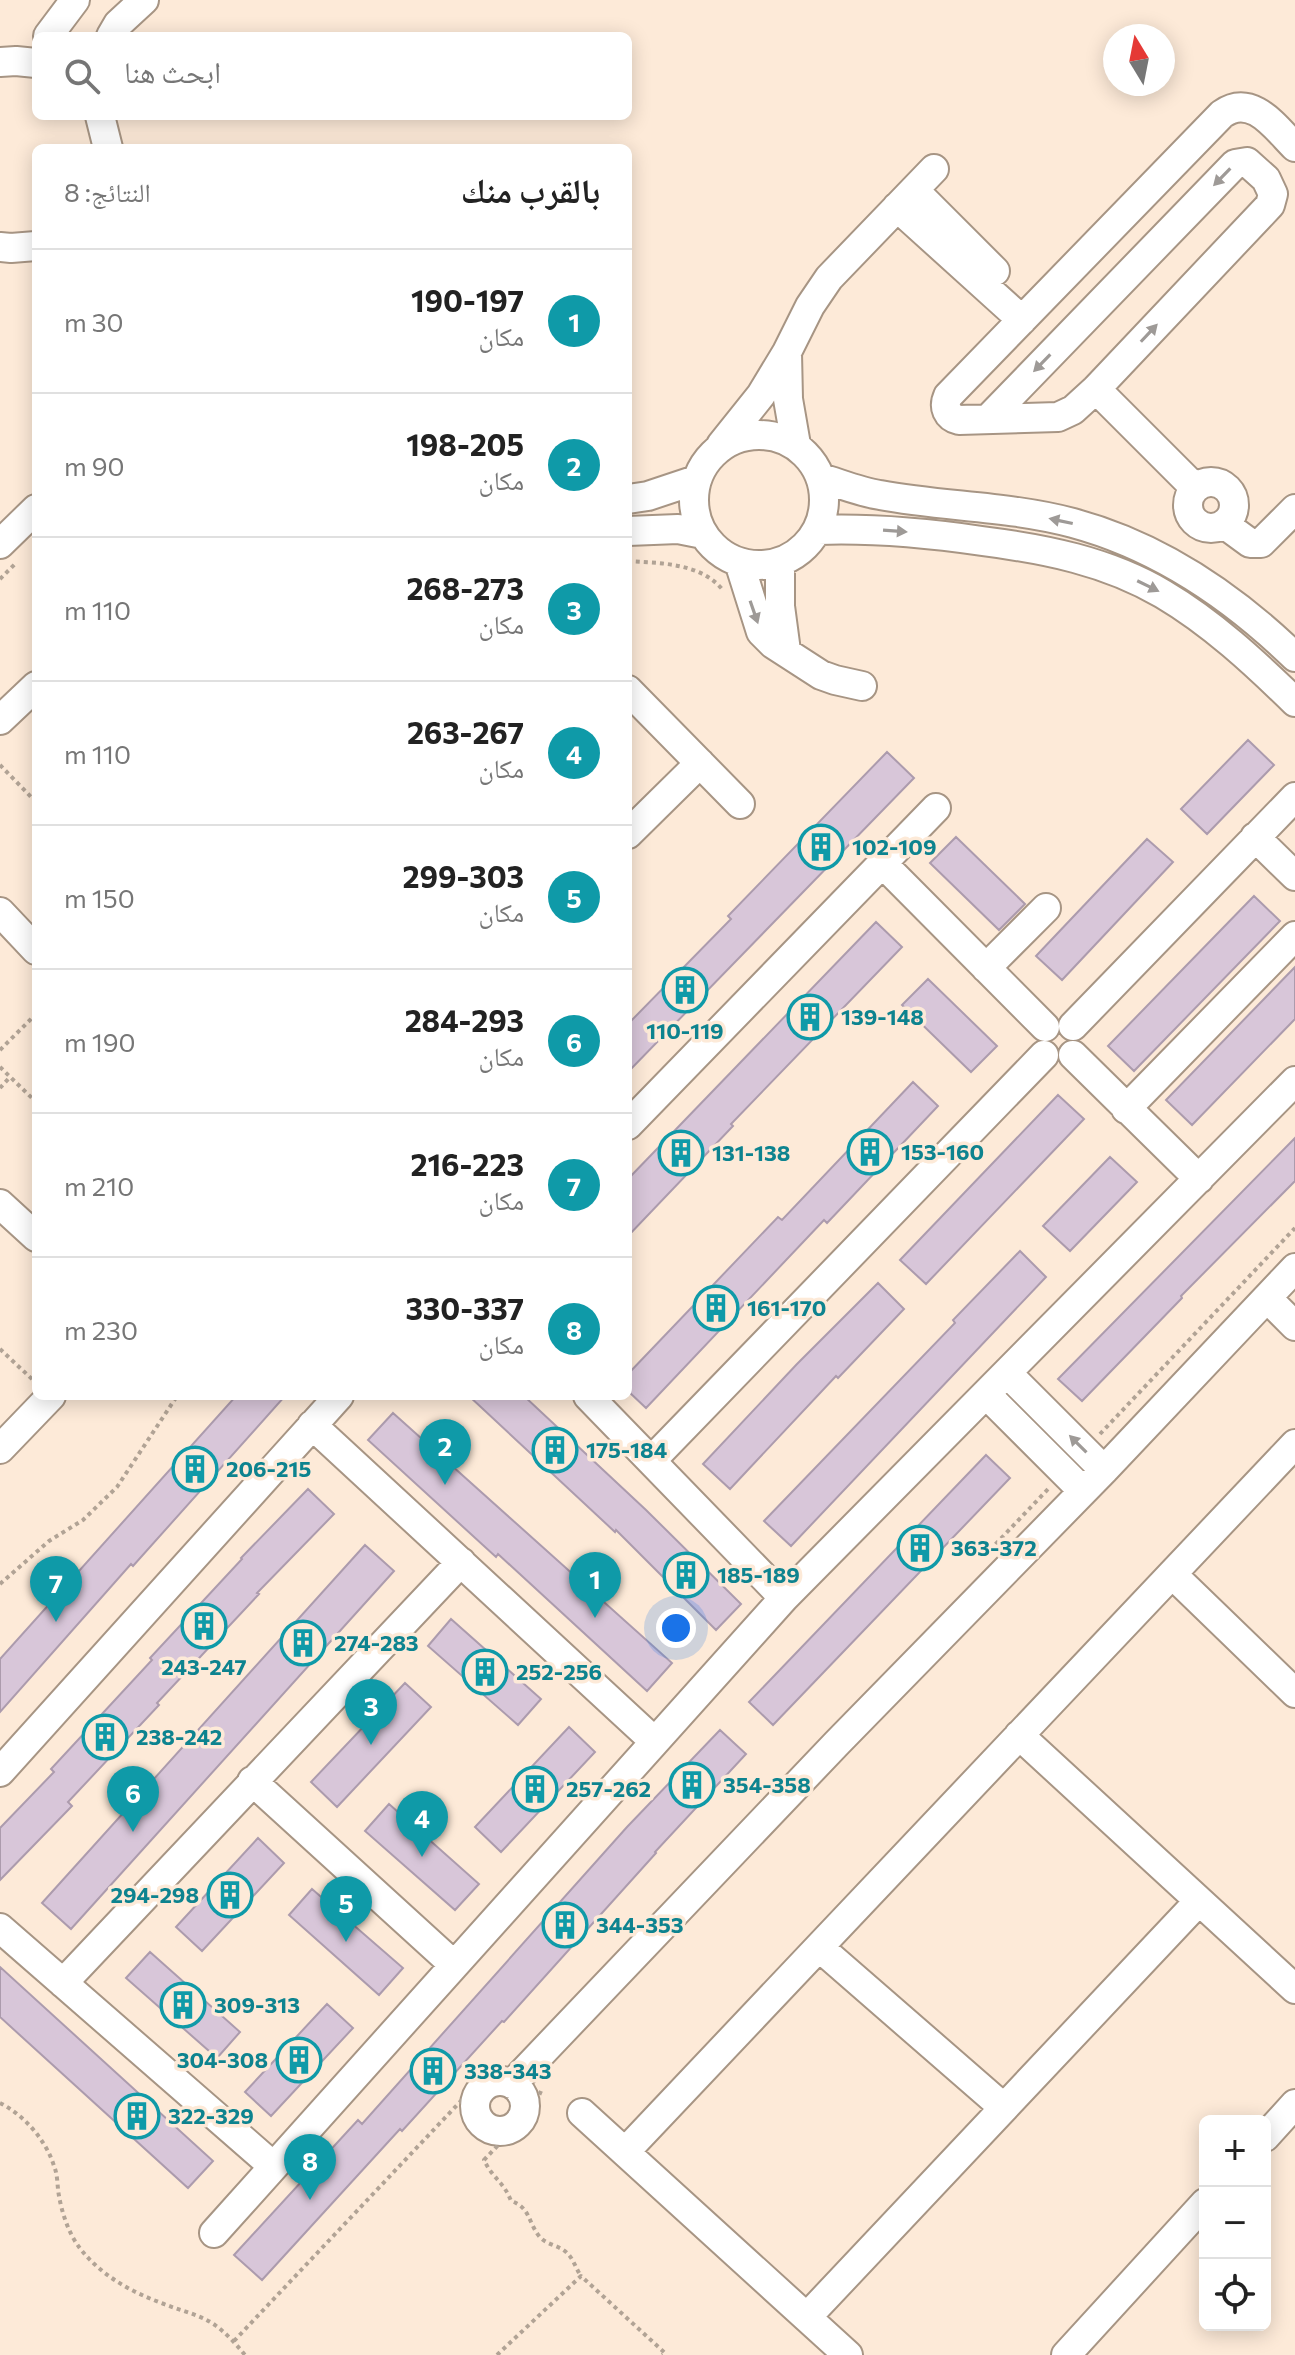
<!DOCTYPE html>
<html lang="ar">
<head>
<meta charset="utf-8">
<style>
  :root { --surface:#fff; --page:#f6f6f6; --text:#222; --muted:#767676; --line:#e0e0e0; --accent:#db2777 }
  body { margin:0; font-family:Commissioner,"Noto Naskh Arabic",sans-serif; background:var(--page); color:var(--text); direction:rtl }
  .controls { position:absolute; right:24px; bottom:24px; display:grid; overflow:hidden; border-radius:12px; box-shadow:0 4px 20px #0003 }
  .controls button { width:72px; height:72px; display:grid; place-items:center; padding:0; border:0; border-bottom:2px solid var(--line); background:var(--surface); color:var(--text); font:40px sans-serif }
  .compass { position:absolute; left:1103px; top:24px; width:72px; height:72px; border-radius:50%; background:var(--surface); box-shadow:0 4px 20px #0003; rotate:350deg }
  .you { position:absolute; left:676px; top:1628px; width:28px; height:28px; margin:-20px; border:6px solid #fff; border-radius:50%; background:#1a73e8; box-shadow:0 0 0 12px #1a73e833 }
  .badge { display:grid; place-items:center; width:52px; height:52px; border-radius:50%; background:var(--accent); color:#fff; font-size:26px; font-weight:700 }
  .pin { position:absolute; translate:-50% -66px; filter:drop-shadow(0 2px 4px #0008) }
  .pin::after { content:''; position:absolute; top:42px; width:28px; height:24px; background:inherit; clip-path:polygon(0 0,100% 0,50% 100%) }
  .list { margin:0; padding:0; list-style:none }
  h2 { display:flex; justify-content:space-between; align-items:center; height:104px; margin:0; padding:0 32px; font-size:34px }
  h2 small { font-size:26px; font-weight:400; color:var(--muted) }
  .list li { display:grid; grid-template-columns:52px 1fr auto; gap:24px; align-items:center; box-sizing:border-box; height:144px; padding:0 32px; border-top:2px solid var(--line) }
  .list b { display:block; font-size:30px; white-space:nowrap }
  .list p { margin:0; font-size:26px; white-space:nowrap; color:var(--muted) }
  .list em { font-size:26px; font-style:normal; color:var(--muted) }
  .icon { flex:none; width:44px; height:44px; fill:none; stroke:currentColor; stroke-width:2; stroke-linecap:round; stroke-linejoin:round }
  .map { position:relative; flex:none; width:1295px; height:2355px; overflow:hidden; direction:ltr }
  .search { position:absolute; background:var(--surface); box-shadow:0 4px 20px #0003; left:32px; top:32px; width:600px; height:88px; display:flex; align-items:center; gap:20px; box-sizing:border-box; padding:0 28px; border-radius:12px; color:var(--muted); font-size:30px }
  .panel { position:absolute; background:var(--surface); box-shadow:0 4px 20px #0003; left:32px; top:144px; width:600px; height:1256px; border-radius:12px; direction:rtl }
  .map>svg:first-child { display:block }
  .building { fill:#d8c6d9; stroke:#ac9bad; stroke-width:2 }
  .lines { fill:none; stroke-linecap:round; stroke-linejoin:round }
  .minor-casing { stroke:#a79584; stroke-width:32 }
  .path { stroke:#b1a395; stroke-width:4; stroke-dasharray:4 4; stroke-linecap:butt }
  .minor { stroke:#fff; stroke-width:28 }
  .oneway { fill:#9e9a97 }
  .labels { text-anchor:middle; stroke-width:7; stroke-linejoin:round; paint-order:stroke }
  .culture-label { font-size:22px; font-weight:bold; fill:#0d838f; stroke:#fdead8; text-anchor:start }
</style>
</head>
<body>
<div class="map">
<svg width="1295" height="2355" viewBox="0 0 1295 2355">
  <rect width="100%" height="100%" fill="#fdead8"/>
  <path class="building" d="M1248,740l26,25 -67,69 -26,-25z
    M887,752l27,26 -286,294v-48l103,-105 -3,-3z
    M956,837l69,67 -26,26 -69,-67z
    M1147,839l26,23 -111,118 -26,-24z
    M1254,896l26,25 -146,150 -26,-25z
    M876,922l26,25 -171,177 2,2 -105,110v-57z
    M1295,967v52l-103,106 -26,-25z
    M928,979l69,67 -26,26 -69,-67z
    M913,1082l25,24 -111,117 -3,-3 -178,188 -18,-17v-17l150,-157 4,3z
    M1058,1095l26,24 -158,165 -26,-24z
    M1295,1138v43l-114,115 1,2 -100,103 -24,-22z
    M1110,1157l27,25 -67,69 -27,-25z
    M1020,1251l26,26 -255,269 -27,-25 191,-198 -2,-3z
    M878,1283l26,26 -66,69 -2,-2 -106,113 -27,-25 94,-100z
    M236,1396h49l-152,170 -2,-2 -131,148v-53z
    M469,1396h55l122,114 95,94 -25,26 -100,-100 -1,2z
    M393,1413l279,250 -25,28 -149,-137 -2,3 -128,-117z
    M986,1455l24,23 -237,247 -24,-23z
    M308,1489l26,25 -77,79 2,1 -102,109 2,2 -91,97 4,4 -72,74v-52l54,-56 -3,-3 101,-109 -2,-2 92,-99 -1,-1z
    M365,1545l29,26 -323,358 -29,-26z
    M451,1619l90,80 -23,26 -90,-79z
    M405,1683l26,24 -94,100 -26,-25z
    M569,1727l26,25 -94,100 -26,-25z
    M720,1730l26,24 -91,98 1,1 -152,169 -2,-1 -100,110 -2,-2 -138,151 -28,-25 124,-135 4,4 265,-297z
    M389,1804l90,80 -24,26 -90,-79z
    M258,1838l26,25 -82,88 -26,-24z
    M312,1889l91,79 -24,27 -90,-80z
    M150,1952l90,80 -23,26 -91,-80z
    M0,1967l213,194 -25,27 -188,-171z
    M327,2004l26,24 -82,88 -26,-24z"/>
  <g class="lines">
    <g class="minor-casing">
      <path id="minor" d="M48,36l27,-36
        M111,36l7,-12 26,-24
        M0,62l16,-1 20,2
        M100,116l8,32
        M914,190l81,81
        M897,207l125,113
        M0,247l11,1 25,-2
        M787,353l1,46 8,46
        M1096,389l99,99
        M988,419l247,-255 12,-2 19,17 7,15 -3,11 -174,184 -23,21 -15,7 -99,3c-12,-3 -16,-13 -11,-24l274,-282c30,-21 53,13 73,33
        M694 500a65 65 0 1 1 130 0a65 65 0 1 1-130 0Z
        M721,445l40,-50 26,-43 23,-46 19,-28 105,-109
        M821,478c20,6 39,14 59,17 64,12 130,11 193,28 85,23 159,73 222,134
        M1188 505a23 23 0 1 1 46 0a23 23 0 1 1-46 0Z
        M628,499l20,-3 48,-16
        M1224,524l26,19h11l34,-34
        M818,530c55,-2 109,3 164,11 63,8 125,20 181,53 49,29 91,68 132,108
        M628,531l50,-2 25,5
        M0,544l36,-35
        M739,562l22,70 12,12 48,31 14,5 27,6
        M780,562v44l6,45
        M628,690l112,114
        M0,720l36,-34
        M628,834l72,-71
        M1255,837l40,39
        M882,863l163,164
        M0,912l36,38
        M986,968l60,-60
        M1073,1026l222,-229
        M1073,1055l126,124
        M1126,1109l169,-173
        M628,1125l308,-317
        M0,1204l36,33
        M1267,1298l28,28
        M1007,1373l97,97
        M986,1394l97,97
        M588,1396l196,202
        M312,1425l342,316
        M0,1449l51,-53
        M651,1461l393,-406
        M1172,1574l123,119
        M1019,1735l276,254
        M0,1772l339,-376
        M252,1781l202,184
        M0,1928l273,238
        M819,1947l185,161
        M63,1983l398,-421
        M475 2106a25 25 0 1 1 50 0a25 25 0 1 1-50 0Z
        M512,2084l325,-341 267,-273 191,-202
        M582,2113l266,242
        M1265,2137l30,-33
        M625,2152l670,-708
        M214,2233l570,-635 511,-517
        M807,2317l392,-416
        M1066,2355l139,-152"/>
    </g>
    <path class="path" d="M628,561c32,2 72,2 94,28
      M0,579l15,-15
      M0,765l36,37
      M0,1050l36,-36
      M0,1067l36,35
      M0,1088l10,-11
      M0,1349l33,31
      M1100,1434l195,-206
      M990,1550l60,-63
      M0,1584l49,-43 34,-21 34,-33 60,-91
      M541,2091l-15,33 -24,17 -18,19c9,19 20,22 27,41 19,6 17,21 28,35 7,9 20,9 28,17 6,5 9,16 14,23
      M0,2103c24,12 46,37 54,63 4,9 3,20 5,30 3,17 10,38 20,51 21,28 52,45 85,57 17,7 35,10 51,21 11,8 21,19 30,30
      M234,2341l259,-274
      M497,2355l84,-79 84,77 -3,2"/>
    <use href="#minor" class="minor"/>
  </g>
  <defs><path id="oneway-solid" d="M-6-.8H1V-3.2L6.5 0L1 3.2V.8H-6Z" transform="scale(2)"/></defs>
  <g class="oneway">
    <use href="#oneway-solid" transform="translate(1222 177) rotate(134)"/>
    <use href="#oneway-solid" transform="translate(1149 333) rotate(-47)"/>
    <use href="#oneway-solid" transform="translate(1042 363) rotate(134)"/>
    <use href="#oneway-solid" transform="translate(1061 521) rotate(-168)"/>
    <use href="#oneway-solid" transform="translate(895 531) rotate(4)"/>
    <use href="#oneway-solid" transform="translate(1148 586) rotate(26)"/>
    <use href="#oneway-solid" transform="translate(754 612) rotate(71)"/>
    <use href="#oneway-solid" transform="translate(1078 1444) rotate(-135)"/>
  </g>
  <defs>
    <g id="building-ring" transform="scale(2.3)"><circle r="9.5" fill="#fdead8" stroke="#0f9aa8" stroke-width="1.5"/><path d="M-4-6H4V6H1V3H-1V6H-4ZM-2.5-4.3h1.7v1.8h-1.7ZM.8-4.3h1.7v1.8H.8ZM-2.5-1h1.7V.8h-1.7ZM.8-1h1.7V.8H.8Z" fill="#0f9aa8"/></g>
  </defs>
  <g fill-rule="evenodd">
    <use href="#building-ring" x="821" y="847"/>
    <use href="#building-ring" x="685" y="990"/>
    <use href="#building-ring" x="810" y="1017"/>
    <use href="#building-ring" x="870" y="1152"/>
    <use href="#building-ring" x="681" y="1153"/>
    <use href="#building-ring" x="716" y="1308"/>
    <use href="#building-ring" x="555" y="1450"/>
    <use href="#building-ring" x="195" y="1469"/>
    <use href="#building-ring" x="920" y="1548"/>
    <use href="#building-ring" x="686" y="1575"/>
    <use href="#building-ring" x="204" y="1626"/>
    <use href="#building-ring" x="303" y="1643"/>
    <use href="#building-ring" x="485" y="1672"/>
    <use href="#building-ring" x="105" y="1737"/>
    <use href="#building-ring" x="692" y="1785"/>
    <use href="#building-ring" x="535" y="1789"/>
    <use href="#building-ring" x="230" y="1895"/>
    <use href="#building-ring" x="565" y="1925"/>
    <use href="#building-ring" x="183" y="2005"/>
    <use href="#building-ring" x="299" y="2060"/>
    <use href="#building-ring" x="433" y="2071"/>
    <use href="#building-ring" x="137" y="2116"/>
  </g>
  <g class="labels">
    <g class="culture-label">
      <text x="852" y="855">102-109</text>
      <text x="841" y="1025">139-148</text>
      <text x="685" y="1039" text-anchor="middle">110-119</text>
      <text x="901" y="1160">153-160</text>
      <text x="712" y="1161">131-138</text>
      <text x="747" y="1316">161-170</text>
      <text x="586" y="1458">175-184</text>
      <text x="226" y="1477">206-215</text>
      <text x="951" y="1556">363-372</text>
      <text x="717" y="1583">185-189</text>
      <text x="334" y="1651">274-283</text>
      <text x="204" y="1675" text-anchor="middle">243-247</text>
      <text x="516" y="1680">252-256</text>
      <text x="136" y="1745">238-242</text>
      <text x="723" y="1793">354-358</text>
      <text x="566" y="1797">257-262</text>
      <text x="199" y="1903" text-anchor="end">294-298</text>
      <text x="596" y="1933">344-353</text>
      <text x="214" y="2013">309-313</text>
      <text x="268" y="2068" text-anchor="end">304-308</text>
      <text x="464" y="2079">338-343</text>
      <text x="168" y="2124">322-329</text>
    </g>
  </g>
</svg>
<div class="controls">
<button>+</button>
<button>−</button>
<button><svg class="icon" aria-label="locate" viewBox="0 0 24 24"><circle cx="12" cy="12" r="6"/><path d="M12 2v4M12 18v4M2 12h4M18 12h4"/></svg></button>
</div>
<svg class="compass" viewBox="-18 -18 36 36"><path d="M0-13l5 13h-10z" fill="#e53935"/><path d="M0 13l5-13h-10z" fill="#767676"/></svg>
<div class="you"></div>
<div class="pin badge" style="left:595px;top:1618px;background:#0f9aa8">1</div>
<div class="pin badge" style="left:445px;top:1485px;background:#0f9aa8">2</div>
<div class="pin badge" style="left:371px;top:1745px;background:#0f9aa8">3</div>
<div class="pin badge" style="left:422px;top:1857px;background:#0f9aa8">4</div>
<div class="pin badge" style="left:346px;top:1942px;background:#0f9aa8">5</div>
<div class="pin badge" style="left:133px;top:1832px;background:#0f9aa8">6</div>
<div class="pin badge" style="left:56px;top:1622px;background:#0f9aa8">7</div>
<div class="pin badge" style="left:310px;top:2200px;background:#0f9aa8">8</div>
<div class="search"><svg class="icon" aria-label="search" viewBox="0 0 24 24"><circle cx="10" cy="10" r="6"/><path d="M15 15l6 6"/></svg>ابحث هنا</div>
<section class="panel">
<h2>بالقرب منك<small>النتائج: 8</small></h2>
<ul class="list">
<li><span class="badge" style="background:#0f9aa8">1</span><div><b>190-197</b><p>مكان</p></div><em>30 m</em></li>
<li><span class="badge" style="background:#0f9aa8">2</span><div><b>198-205</b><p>مكان</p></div><em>90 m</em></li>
<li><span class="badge" style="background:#0f9aa8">3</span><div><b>268-273</b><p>مكان</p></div><em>110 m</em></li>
<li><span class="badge" style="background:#0f9aa8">4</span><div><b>263-267</b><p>مكان</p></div><em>110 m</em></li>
<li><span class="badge" style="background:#0f9aa8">5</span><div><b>299-303</b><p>مكان</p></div><em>150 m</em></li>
<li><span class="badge" style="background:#0f9aa8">6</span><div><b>284-293</b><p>مكان</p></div><em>190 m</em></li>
<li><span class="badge" style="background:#0f9aa8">7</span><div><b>216-223</b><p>مكان</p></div><em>210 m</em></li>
<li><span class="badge" style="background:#0f9aa8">8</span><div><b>330-337</b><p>مكان</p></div><em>230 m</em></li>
</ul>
</section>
</div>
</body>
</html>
